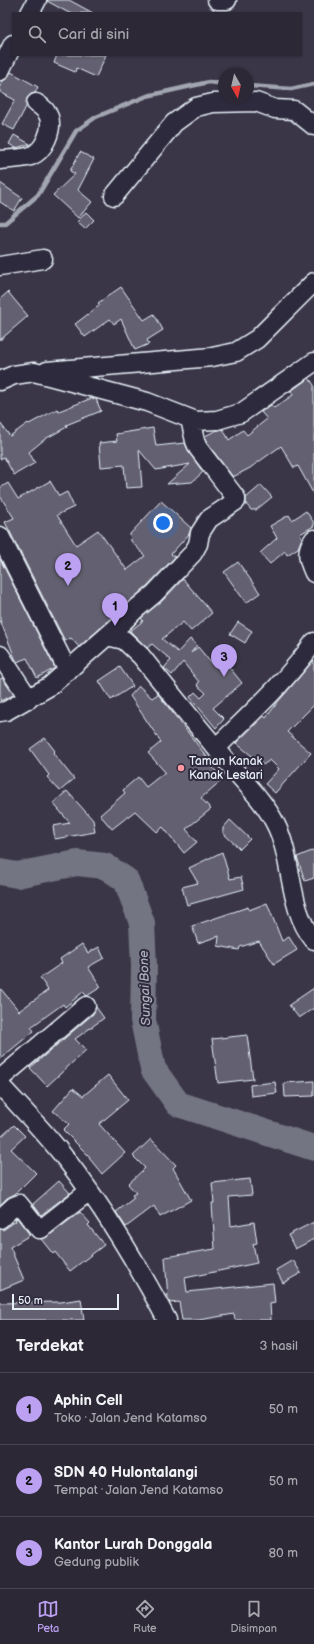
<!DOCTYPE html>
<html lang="id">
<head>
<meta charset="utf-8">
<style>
  :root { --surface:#2c2836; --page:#383442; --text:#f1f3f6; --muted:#a6a6ad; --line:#484451; --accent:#bca0f2 }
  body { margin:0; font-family:"Balsamiq Sans",sans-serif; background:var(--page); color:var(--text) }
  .compass { position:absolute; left:218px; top:68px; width:36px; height:36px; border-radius:50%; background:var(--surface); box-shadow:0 1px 3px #0004; rotate:172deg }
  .scale { position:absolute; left:12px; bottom:10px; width:107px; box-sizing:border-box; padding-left:4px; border:2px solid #e8f1f8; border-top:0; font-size:11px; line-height:14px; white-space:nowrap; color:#e8f1f8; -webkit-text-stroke:3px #2f2a3d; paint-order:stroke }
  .you { position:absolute; left:163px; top:523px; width:14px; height:14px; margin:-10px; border:3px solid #fff; border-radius:50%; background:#1a73e8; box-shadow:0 0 0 6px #1a73e833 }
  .badge { display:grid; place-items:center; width:26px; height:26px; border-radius:50%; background:var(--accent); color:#111; font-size:13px; font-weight:700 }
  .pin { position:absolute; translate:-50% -33px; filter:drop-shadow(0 1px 2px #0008) }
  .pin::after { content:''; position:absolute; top:21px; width:14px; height:12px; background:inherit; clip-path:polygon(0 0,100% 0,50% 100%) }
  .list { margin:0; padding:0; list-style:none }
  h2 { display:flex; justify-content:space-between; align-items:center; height:52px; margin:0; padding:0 16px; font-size:17px }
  h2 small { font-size:13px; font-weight:400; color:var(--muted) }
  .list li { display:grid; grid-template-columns:26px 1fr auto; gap:12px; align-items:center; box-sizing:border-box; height:72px; padding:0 16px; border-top:1px solid var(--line) }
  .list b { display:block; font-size:15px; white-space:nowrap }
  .list p { margin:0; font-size:13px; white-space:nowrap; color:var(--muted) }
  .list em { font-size:13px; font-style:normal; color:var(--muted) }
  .icon { flex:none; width:22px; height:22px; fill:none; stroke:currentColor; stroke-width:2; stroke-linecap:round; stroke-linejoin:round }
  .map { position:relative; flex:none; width:314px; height:1320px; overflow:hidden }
  .search { position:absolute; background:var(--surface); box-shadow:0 1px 3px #0004; left:12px; right:12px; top:12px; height:44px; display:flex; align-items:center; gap:10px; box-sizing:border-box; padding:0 14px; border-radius:0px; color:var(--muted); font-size:15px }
  .sheet { height:268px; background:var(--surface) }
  nav { display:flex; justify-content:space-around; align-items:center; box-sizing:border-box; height:56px; border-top:1px solid var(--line); background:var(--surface); font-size:11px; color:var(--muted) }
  nav a { display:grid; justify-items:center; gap:2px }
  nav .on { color:var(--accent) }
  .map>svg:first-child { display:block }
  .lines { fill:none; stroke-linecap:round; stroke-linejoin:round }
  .stream { stroke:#a2a6b1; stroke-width:4.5 }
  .river { stroke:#737482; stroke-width:26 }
  .building { fill:#636171; stroke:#e8f1f8 }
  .minor-casing { stroke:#e8f1f8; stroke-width:21 }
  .minor { stroke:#2f2a3d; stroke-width:18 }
  .poi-dot { fill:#ff9aa2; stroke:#2f2a3d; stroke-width:1.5 }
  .labels { text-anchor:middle; stroke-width:4; stroke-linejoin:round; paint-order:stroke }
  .poi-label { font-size:12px; fill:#e8f1f8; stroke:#2f2a3d; text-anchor:start }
  .water-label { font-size:13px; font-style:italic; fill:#aeb2bd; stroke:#2f2a3d }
</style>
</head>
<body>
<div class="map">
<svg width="314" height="1320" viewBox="0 0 314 1320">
  <rect width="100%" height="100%" fill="#3a3648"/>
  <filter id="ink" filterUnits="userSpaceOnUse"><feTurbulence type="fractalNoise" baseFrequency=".025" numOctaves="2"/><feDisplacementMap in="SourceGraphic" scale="8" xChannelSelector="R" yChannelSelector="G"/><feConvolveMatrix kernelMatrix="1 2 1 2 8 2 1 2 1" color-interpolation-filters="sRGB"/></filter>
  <g filter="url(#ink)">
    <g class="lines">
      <path class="stream" d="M248,86l43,3 23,-5
        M0,223h5l33,-28 38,-64 20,-14 51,-21 62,-14 15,2"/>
      <path class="river" d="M0,872l17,3 60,-12 28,3 21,14 16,43 2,43 -1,54 10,49 25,35 136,44"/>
    </g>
    <path class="building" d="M47,0h22l24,13h-24l-22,-12z
      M57,55h49l-10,22 -20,-9 -1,4 -21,-9z
      M11,72l27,15 -3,6 -4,1 -4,4 -1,9 -12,23 -12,-6 13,-24 -15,-8v-6l3,-5 3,-2z
      M14,135l16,9 -14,4 -7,-4z
      M80,152l14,7 -16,31 14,12 -14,16 -25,-23 22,-21 -5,-3z
      M0,183l22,15 -8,13 -14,-9z
      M86,212l8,8 -9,9 -8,-7z
      M121,287l23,33 10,-6 9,16 -16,10 2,4 -14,6 -14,-31 -7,5 -4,-5 -25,18 -10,-13 25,-19 -2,-2z
      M8,292l20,24 -28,24v-41z
      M309,378l5,7v110l-16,-29 -4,2 -13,-22 -31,22 -17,9 -26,-34 -2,-7 10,-5 8,-2 6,11 14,-10 4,5 20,-16 -6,-7 10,-7 3,3 19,-13 -2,-4z
      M92,398l4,1 5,12 -35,14 1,2 -22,12 -16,13 6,11 -21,12 -10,-18 -4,2v-36l10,13 18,-13 1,1 28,-15 2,2z
      M153,428l3,18 29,-3 5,11 13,18 -11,10 -25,2 23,-20 -34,6 -17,-20 3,37 -16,1 -2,-23 -23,2 -2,-24 18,-2 -1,-7z
      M50,481l9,15 8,-4 7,15 -17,8 19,30 22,-15 29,40 18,-14 -14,-15 -1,-7 31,-33 30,27 -2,6 -18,20 4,3 -28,29 -23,20 -14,9 2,3 -33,29 -8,-9 -6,3 -60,-119 9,-4 -14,-22v-8l8,-5 10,16z
      M261,485l11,12 -16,13h-5l-5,-6v-6z
      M306,511l8,12v3l-14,8 2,4 -4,10 -11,7 -2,-4 -15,13 -10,-11 17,-15 -7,-12 19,-11 3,5z
      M0,559l55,109 -18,10 -10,-20 -10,4 -2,-4 -15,-38z
      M238,562l22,31 -14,10 -22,-31z
      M183,579l29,34 -21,18 -8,-9 -21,17 16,13 12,-13 7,6 -6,8 7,-6 14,17 9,-7 21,26 -29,25 11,11 -8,9 -26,-31 5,-5 6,6 5,-5 -9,-8 2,-3 -16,-20 -11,13 -8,-7 7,-8 -19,-16 -5,4 -17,-17 13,-10 -2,-3 21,-17z
      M238,622l14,9 -7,12 -15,-9z
      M314,660v45l-27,27 24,21 -36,40 -10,-9 14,-15 -9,-9 -7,5 -27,-22 28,-27 2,2 11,-15z
      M120,667l13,19 -22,14 -12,-19z
      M2,678l12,17 -14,6v-22z
      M139,686l13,12 6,-4 49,63 -2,2 18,20 -22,19 10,11 -25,20 11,13 -13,11 -21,-26 -6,5 -22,-21 -23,18 -12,-14 25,-22 -2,-3 15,-13 8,10 19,-15 -17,-19 13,-11 -31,-46z
      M45,738l10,13 -2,2 21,26 -14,12 -13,-14 2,-2 -19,-26z
      M67,791l26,29 2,12 -40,7 -2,-13 17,-3 -17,-20z
      M230,820l20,19 -10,10 -17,-16v-5z
      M314,850v28l-9,3 -8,-24z
      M222,852l8,27 11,-2 3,12 -57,16 -5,-18 16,-4 -9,-15z
      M267,903l15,38 7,-4 8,13 -23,14 -15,-23 -19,6 -1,3 -21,-4 1,-10 -21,7 -6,-17 56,-19 1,3z
      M82,944l6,9 11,-6 5,11 -16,9 13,20 -14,9 -4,-4 -18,15 -2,-3 -32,23 3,4 -34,28v-71l19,23 29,-21 -8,-12 22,-15 -2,-4z
      M314,988v20l-15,10 -10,-13z
      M96,1007l8,11 -29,21 11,11 -39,36 -17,-18 63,-54z
      M247,1035l6,44 -35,4 -6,-44z
      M108,1075l20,25 -29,24 26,29 -23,21 -13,-16 1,-1 -27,-27 6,-6 -16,-13 20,-23 10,8z
      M314,1081v15l-29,1 -1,-14z
      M275,1082l2,11 -26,3 -1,-11z
      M14,1125l11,11 -14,13 25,24 -21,21 -8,4 -7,7v-67z
      M151,1139l25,26 -3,3 18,32 -31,17 -6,-11 -28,21 -10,-15 18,-14 -2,-3 4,-2 -8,-9 17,-16 -12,-12z
      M250,1179l2,16 -23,2 2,29 23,-4 3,21 -4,1 4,19 -72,15 2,14 86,-9 2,20 -5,1 1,16h-36l-1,-6 -35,6h-17l-3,-18 -9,1 -2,-4 -3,-42 50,-8 -3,-46h2l-2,-20z
      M59,1181l11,12 -29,22 -8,-11z
      M80,1212l10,11 -2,2 16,20 -34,26 -15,-19 -2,2 -12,-15 6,-2z
      M17,1218l13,17 -20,12 14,33 -24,10v-61l3,1 13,-9 -1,-1z
      M314,1222v17l-19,10 -7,-14z
      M293,1260l8,13 -18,10 -7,-13z
      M81,1299l3,21h-84v-17l61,-1z"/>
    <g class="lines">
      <g class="minor-casing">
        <path id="minor" d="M217,0h10
          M30,13l7,-13
          M0,71l13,-27
          M0,160c10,-1 21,-1 31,-4 13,-5 22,-26 18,-39 -2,-6 -8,-11 -13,-14
          M114,196l60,-73 22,-16 17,-4 43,-1 19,7 19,1 20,16
          M0,266l43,-7
          M47,371l165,-14 24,-5 21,-13 57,-57
          M0,381l14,-6 20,-3 113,30 49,19 21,-1 24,-7 73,-51
          M0,536l68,135
          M314,539c-9,12 -6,21 0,34
          M107,636l17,4 17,16c29,37 59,73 89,109 15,18 34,36 45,58 19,36 12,85 39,117
          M0,655l29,44
          M0,712l6,-1 44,-25 74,-65 12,-12 18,-15 39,-41 5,-9 2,-11 9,-14 27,-18v-3l-38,-50 -3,-7 -5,-22
          M216,748c34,-34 70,-66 98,-106
          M0,1079l86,-73
          M0,1085c20,22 42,44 61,68 40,50 76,110 106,167
          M0,1219l14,-13 5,-2 20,25h2l47,-37"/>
      </g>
      <use href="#minor" class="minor"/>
    </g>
  </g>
  <circle class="poi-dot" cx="181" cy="768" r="4"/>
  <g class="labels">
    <g class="poi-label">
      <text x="189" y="765">Taman Kanak<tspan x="189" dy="14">Kanak Lestari</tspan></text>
    </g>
    <g class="water-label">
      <text transform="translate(144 988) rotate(-92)" y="5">Sungai Bone</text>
    </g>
  </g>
</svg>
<svg class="compass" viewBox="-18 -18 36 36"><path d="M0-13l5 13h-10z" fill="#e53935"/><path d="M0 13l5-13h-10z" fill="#a6a6ad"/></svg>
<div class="scale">50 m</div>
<div class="you"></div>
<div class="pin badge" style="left:115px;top:626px">1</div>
<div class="pin badge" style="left:68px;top:586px">2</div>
<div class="pin badge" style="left:224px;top:677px">3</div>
<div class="search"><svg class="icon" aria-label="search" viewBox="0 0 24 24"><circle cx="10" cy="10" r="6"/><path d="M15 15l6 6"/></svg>Cari di sini</div>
</div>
<section class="sheet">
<h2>Terdekat<small>3 hasil</small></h2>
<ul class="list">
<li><span class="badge">1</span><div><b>Aphin Cell</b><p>Toko · Jalan Jend Katamso</p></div><em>50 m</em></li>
<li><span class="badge">2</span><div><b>SDN 40 Hulontalangi</b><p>Tempat · Jalan Jend Katamso</p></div><em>50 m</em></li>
<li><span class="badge">3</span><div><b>Kantor Lurah Donggala</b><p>Gedung publik</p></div><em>80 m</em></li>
</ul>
</section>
<nav>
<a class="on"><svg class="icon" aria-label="map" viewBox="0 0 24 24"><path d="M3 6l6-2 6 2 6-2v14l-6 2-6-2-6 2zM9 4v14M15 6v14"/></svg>Peta</a>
<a><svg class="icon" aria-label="directions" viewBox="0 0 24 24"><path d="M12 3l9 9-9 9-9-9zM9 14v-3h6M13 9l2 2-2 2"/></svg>Rute</a>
<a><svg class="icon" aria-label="saved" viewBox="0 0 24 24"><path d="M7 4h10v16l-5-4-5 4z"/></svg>Disimpan</a>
</nav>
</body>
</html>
